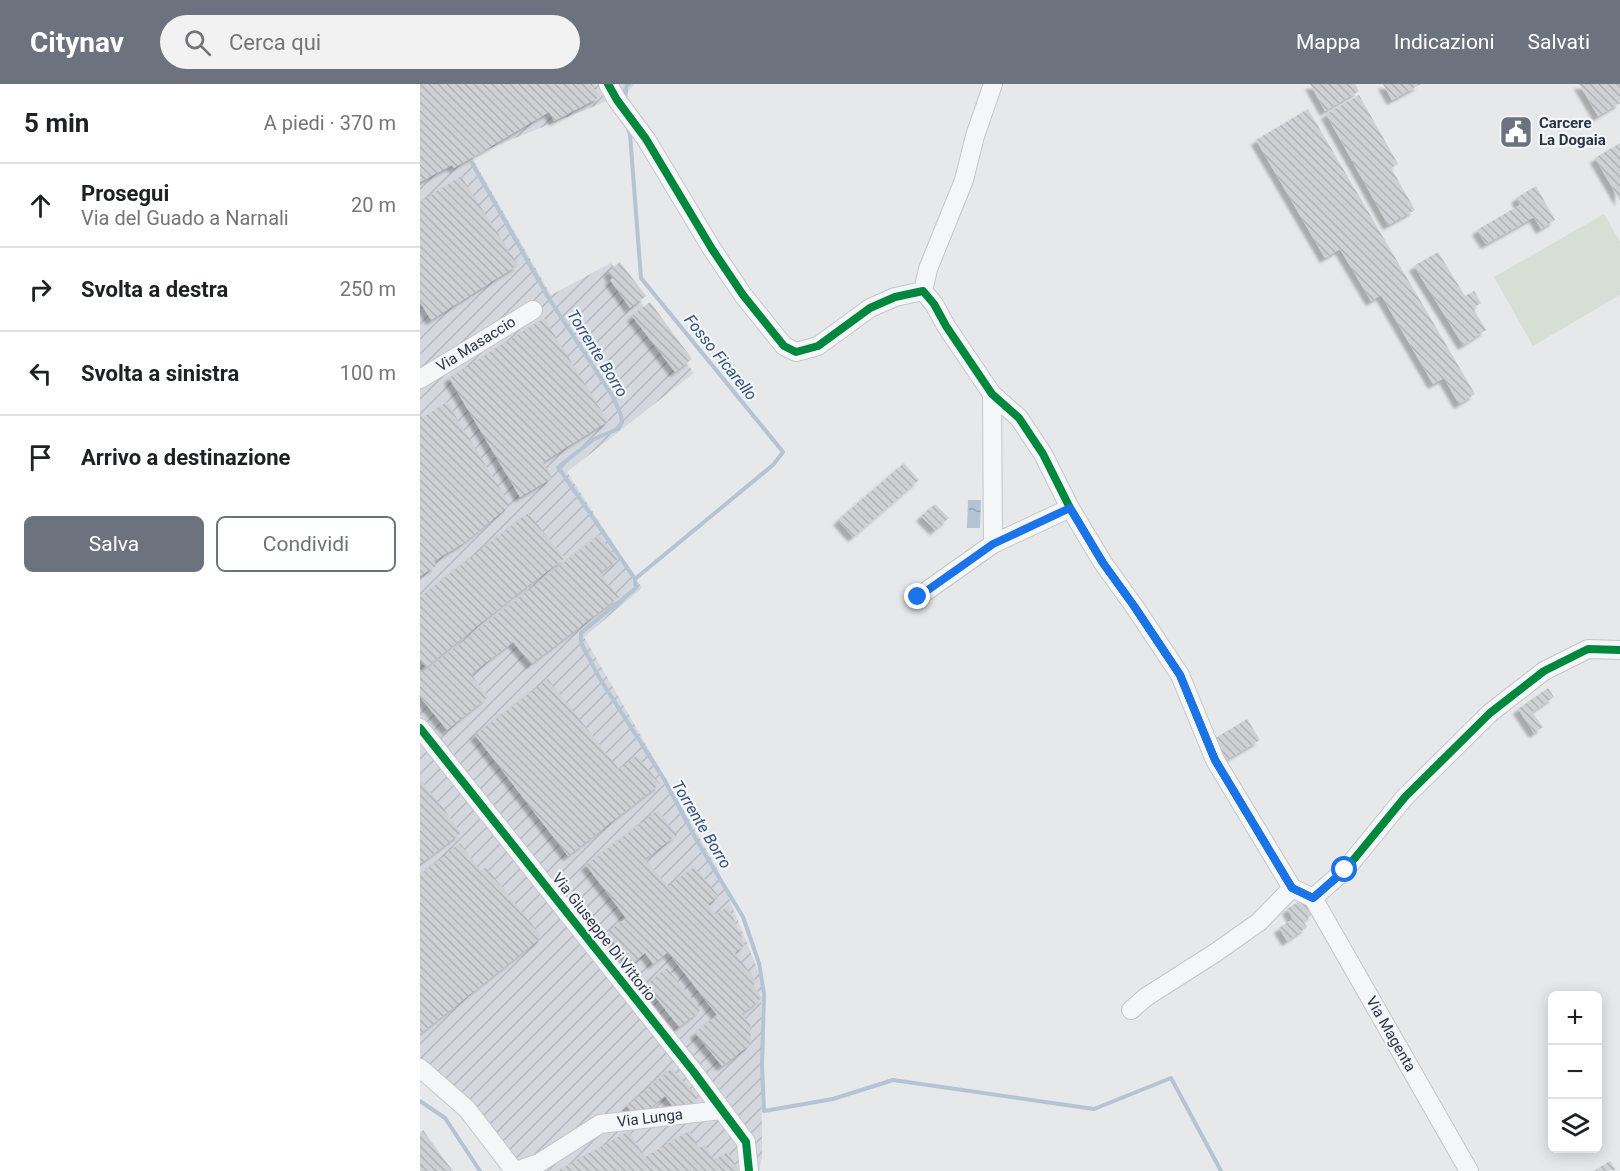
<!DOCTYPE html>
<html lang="it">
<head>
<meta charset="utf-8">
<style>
  :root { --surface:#fff; --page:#f2f2f2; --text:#202124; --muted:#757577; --line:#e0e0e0; --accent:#6c737f }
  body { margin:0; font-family:Roboto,sans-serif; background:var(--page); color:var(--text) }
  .controls { position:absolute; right:18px; bottom:18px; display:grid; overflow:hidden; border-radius:9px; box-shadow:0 3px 15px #0003 }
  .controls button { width:54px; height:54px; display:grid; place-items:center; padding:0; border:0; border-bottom:2px solid var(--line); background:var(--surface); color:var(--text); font:30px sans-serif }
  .stop { position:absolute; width:18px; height:18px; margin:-14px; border:4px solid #1a73e8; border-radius:50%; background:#fff }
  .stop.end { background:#1a73e8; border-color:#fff; box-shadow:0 2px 6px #0008 }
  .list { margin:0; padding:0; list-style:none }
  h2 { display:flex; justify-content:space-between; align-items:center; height:78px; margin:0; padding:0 24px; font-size:26px }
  h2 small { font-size:20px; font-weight:400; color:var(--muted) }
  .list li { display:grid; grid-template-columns:39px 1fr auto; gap:18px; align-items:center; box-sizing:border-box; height:84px; padding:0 24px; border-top:2px solid var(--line) }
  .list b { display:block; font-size:22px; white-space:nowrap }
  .list p { margin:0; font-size:20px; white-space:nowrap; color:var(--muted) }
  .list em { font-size:20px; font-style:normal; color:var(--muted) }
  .actions { display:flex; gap:12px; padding:18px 24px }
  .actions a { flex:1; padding:14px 0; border:2px solid var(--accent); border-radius:9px; text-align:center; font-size:21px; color:var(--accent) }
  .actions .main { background:var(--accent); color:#fff }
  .icon { flex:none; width:33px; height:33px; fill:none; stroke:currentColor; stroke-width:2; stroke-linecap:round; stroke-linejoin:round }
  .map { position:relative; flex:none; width:1200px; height:1087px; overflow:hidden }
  header { display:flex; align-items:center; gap:36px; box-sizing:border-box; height:84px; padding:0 30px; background:var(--accent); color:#fff }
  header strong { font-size:28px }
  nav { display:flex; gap:33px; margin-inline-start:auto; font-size:21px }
  .search { width:420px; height:54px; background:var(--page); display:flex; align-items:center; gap:15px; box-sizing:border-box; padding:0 21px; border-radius:33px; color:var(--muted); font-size:22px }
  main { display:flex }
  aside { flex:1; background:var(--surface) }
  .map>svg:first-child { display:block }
  .industrial { fill:url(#industrial-furrows) }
  .green { fill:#d6ded6 }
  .water { fill:url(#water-ripples) }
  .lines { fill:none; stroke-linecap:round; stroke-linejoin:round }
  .stream { stroke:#b4c4d5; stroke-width:4 }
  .building { fill:url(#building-back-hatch); filter:url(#shadow) }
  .minor-casing { stroke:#c4c6c8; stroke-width:20 }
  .minor { stroke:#f5f6f7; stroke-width:18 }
  .cycleway-casing { stroke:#f4f6f9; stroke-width:11 }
  .cycleway { stroke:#00873e; stroke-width:8 }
  .route { stroke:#1a73e8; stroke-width:8 }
  .labels { text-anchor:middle; stroke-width:4.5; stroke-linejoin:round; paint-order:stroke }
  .poi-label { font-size:15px; font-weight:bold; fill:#2b3445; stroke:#f4f6f9; text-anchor:start }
  .street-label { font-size:15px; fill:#2b3445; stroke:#f4f6f9 }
  .water-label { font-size:16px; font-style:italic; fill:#34527a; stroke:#f4f6f9 }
</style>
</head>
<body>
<header>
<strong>Citynav</strong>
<div class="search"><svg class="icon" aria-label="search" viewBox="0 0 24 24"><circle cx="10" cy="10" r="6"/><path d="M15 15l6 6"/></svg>Cerca qui</div>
<nav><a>Mappa</a><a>Indicazioni</a><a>Salvati</a></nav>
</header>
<main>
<aside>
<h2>5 min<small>A piedi · 370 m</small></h2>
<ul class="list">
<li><svg class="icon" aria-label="ahead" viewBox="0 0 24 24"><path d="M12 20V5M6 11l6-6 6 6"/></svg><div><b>Prosegui</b><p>Via del Guado a Narnali</p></div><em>20 m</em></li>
<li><svg class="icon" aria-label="right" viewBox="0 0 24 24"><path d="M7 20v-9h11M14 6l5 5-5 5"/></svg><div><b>Svolta a destra</b></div><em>250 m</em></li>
<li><svg class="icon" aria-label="left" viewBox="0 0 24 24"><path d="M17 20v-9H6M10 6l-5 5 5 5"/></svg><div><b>Svolta a sinistra</b></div><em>100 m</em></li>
<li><svg class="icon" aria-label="arrive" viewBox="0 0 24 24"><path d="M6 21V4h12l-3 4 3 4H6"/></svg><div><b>Arrivo a destinazione</b></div></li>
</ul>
<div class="actions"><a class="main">Salva</a><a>Condividi</a></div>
</aside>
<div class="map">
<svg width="1200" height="1087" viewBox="0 0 1200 1087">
  <defs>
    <pattern id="industrial-furrows" width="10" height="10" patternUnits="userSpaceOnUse" patternTransform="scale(1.5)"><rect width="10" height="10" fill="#d4d7dd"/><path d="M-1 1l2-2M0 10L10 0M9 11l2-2" fill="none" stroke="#b6b9bf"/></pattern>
    <pattern id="water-ripples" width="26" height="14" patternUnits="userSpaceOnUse" patternTransform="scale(1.5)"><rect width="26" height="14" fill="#b4c4d5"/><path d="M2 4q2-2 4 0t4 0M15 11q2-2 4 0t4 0" fill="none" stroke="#93a0af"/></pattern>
    <pattern id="building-back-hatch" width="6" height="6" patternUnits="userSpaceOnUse" patternTransform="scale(1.5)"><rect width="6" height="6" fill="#ced0d3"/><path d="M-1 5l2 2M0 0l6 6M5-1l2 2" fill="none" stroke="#b1b3b6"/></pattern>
    <filter id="shadow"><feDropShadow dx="-5" dy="5" stdDeviation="1.5" flood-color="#0004"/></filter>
  </defs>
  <rect width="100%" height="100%" fill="#e6e8ea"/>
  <path class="industrial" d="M0,0h214l-7,9 -156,63 80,139 60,-32 83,110 -127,99 75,116 -58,49 133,231 44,110 1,179 -3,14h-234l-105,-107z"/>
  <path class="green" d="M1184,130l16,28v53l-87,51 -39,-69z"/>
  <path class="water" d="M548,416h13l-1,28h-13z"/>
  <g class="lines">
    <path class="stream" d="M205,14l2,-14
      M208,45l2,5 11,144 142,174 -10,13 -138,114
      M52,79l76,134 65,100 8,18 1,7 -4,7 -24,10 -36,28 77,112 1,9 -55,45v10l19,36 64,100 33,62 46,76 16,46 5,31 -2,72 2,45 69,-12 60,-19 201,29 77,-31 50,93
      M0,1017l25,17 35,53"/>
  </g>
  <path class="building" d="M0,0h172l8,13 -46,24 -5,-9 -95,56 -2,-3 -32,17z
    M890,0h45l4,7 -34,20z
    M963,0h38l-29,16z
    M1159,0h41v19l-22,13z
    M939,11l39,69 -7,4 24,42 -27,15 -62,-111z
    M888,25l167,285 -16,10 -15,-26 -11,6 -52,-89 -10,6 -31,-52 -15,9 -69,-118z
    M1200,59v58l-25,-43z
    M41,92l57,89 -87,55 -11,-18v-100z
    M1116,102l19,34 -14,9 -7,-12 -48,27 -9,-14 43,-25 -4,-7z
    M1018,168l27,44 9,-5 7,12 -8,5 13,22 -23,15 -49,-79z
    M200,178l26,34 -16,12 -20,-28 3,-2 -5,-6z
    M230,218l42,57 -17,13 -43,-56z
    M124,234l64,103 -65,41 9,16 -32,19 -71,-119z
    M27,318l63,103 -45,37 -31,19 2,5 -16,10v-162l2,4z
    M484,379l15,17 -66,57 -15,-17z
    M515,420l14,14 -14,12 -14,-14z
    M108,429l37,45 -48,36 -91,73 -6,-7v-63z
    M179,451l19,24 -18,14 19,24 -88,67 -18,-22 -42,32 17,23 -41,33 -27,-33v-22z
    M128,595l71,90 18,-14 23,29 -92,72 -93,-121z
    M1128,604l6,9 -22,15 11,15 -9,6 -16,-24z
    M827,635l13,21 -34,20 -12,-21z
    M0,695l23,29 18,25 -41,31z
    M238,726l19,25 -32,24 23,27 26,-19 25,29 -11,8 8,11 12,-9 17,39 -10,8 22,29 -4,3 9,13 -20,16 9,11 -1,1 1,18 -29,22 -27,-33 22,-18 -49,-63 -15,12 -8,-11 -14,11 -25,-31 20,-15 -40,-53z
    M40,759l21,28 5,-4 56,70 -122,97v-159z
    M884,814l10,15 -11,8 4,6 -20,14 -8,-13 14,-9 -6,-10z
    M247,884l34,42 -22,17 -33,-42z
    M252,984l26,30 -20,15 -13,-17 -28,22 -10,-12z
    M3,1046l20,28 10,13h-33v-38z
    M209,1047l16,26 44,-26 10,17 6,-3 9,15 14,-8 11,19h-182z
    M1190,1077l6,9 -22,1z"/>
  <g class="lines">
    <g class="minor-casing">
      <path id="minor" d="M188,0l9,16 29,39 66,110 31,46 41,51 12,6 22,-6 52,-38 25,-11 28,-6 11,13 12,22 46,68 27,24 24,36 27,54 33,55 31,43 46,69 35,85 77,128 21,10
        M503,207l5,-22 36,-89 11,-44 18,-52
        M0,295l113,-69
        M572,310l1,150
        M498,513l75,-53 77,-36
        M0,644l273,343 53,71 3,29
        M893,814l32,-28 60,-73 85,-84 54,-42 44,-22 32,1
        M893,814l156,273
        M711,926l15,-13 69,-44 44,-31 33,-34
        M0,984l47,41 46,60 6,1 20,-7 61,-39 121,-14"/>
    </g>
    <use href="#minor" class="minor"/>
    <g class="cycleway-casing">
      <path id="cycleway" d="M188,0l9,16 29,39 66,110 31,46 41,51 12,6 22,-6 52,-38 25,-11 28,-6 11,13 12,22 46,68 27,24 24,36 27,54 33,55 31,43 46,69 35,85 77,128 21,10 32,-28 60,-73 85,-84 54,-42 44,-22 32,1
        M0,644l273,343 53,71 3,29"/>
    </g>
    <use href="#cycleway" class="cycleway"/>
  </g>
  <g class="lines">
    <path class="route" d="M498,513l75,-53 77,-36 33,55 31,43 46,69 35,85 77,128 21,10 32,-28"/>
  </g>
  <defs>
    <g id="civic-square" transform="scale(1.725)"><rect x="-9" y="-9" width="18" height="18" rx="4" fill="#6c737f" stroke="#f4f6f9"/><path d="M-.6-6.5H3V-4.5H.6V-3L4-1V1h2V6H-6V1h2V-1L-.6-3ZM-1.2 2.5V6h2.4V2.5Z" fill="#fff"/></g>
  </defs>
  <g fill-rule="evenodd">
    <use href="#civic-square" x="1096" y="48"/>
  </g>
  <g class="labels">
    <g class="poi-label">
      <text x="1119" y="44">Carcere<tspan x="1119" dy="17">La Dogaia</tspan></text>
    </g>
    <g class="street-label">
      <text transform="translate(56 260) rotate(-32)" y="5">Via Masaccio</text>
      <text transform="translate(184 853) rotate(52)" y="5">Via Giuseppe Di Vittorio</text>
      <text transform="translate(971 950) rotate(60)" y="5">Via Magenta</text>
      <text transform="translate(230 1034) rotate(-7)" y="5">Via Lunga</text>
    </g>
    <g class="water-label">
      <text transform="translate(178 269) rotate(58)" y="6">Torrente Borro</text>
      <text transform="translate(301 273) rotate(51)" y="6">Fosso Ficarello</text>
      <text transform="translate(282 740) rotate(59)" y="6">Torrente Borro</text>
    </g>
  </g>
</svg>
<div class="controls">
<button>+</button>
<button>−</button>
<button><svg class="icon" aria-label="layers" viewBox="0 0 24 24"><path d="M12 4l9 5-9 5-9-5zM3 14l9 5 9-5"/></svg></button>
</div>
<div class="stop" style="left:925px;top:786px"></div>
<div class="stop end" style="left:498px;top:513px"></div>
</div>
</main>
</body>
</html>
